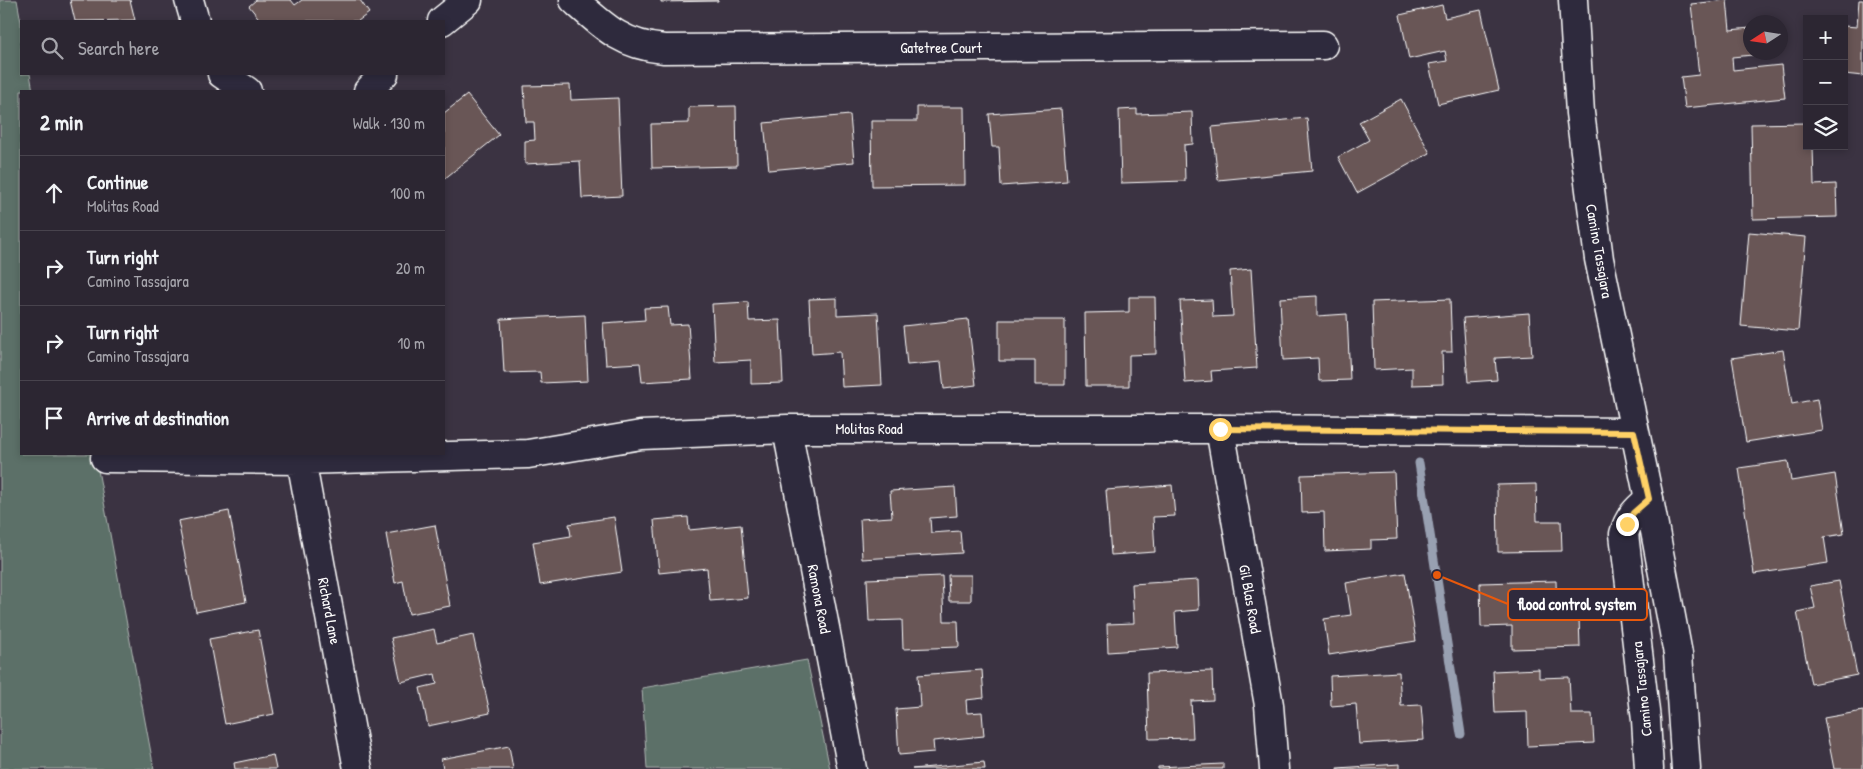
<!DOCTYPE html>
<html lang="en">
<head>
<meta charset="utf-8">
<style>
  :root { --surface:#2c2632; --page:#342e3a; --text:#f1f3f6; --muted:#a6a5ac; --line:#48434d }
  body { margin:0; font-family:"Patrick Hand",sans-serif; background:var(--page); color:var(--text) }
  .controls { position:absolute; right:15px; top:15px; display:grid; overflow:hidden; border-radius:0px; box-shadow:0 2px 8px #0003 }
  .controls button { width:45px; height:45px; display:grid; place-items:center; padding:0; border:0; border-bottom:1px solid var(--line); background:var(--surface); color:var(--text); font:25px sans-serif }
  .compass { position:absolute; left:1743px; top:15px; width:45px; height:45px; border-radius:50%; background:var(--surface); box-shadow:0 2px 8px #0003; rotate:258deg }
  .stop { position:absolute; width:15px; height:15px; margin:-11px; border:4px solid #ffd166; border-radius:50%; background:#fff }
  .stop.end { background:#ffd166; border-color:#fff; box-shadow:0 1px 5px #0008 }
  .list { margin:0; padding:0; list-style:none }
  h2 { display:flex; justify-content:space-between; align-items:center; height:65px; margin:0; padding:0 20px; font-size:21px }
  h2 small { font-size:16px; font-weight:400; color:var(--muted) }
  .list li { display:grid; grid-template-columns:32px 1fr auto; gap:15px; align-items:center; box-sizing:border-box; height:75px; padding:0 20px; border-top:1px solid var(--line) }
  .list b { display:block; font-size:19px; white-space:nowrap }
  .list p { margin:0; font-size:16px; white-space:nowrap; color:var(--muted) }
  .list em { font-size:16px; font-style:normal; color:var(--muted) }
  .icon { flex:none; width:28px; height:28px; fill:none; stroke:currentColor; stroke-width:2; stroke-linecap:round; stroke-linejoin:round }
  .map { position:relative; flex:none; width:1863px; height:769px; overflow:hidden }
  .search { position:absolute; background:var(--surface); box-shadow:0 2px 8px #0003; left:20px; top:20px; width:425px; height:55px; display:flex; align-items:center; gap:12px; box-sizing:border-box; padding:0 18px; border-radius:0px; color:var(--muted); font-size:19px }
  .panel { position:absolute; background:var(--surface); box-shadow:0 2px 8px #0003; left:20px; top:90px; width:425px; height:365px; border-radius:0px }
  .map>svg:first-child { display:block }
  .green { fill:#5c6f67; stroke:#aeb7b3 }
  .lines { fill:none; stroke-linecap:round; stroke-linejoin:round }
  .stream { stroke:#98a0b1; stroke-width:9 }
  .building { fill:#695657; stroke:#fff }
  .minor-casing { stroke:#fff; stroke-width:31 }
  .tertiary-casing { stroke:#fff; stroke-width:31 }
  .minor { stroke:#2f2a3d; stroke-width:28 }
  .tertiary { stroke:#2f2a3d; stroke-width:28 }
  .route { stroke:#ffd166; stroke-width:6 }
  .labels { text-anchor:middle; stroke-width:4.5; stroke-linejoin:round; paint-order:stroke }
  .street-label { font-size:15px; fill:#fff; stroke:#2f2a3d }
  .leader { fill:none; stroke:#e8590c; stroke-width:2 }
  .callout-dot { fill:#e8590c; stroke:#2f2a3d; stroke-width:2 }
  .callout { fill:#2f2a3d; stroke:#e8590c; stroke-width:2 }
  .callout-label { font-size:16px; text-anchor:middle; font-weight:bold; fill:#fff }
</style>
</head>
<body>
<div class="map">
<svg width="1863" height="769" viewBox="0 0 1863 769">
  <rect width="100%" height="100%" fill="#3b3342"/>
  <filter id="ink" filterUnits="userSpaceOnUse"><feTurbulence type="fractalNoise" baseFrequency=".02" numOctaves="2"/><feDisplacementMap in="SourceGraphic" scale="10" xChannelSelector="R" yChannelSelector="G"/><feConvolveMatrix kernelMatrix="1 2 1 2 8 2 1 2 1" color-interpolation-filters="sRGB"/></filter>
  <g filter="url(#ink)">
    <path class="green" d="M0,0h17l4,22v52h9l3,17h-12v363h74l59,315h-154z
      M807,660l23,109h-183l-5,-81z"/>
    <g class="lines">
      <path class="stream" d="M1419,463l42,271"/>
    </g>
    <path class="building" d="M70,0h60l5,20 -60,1z
      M256,0h35l4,5 7,-5h58l9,13 -11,8h-97l-12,-15z
      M661,0h57v1l-57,1z
      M1727,0l3,30 20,-2v24l13,2 -31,3 1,13 48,-5 4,33 -100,10 -4,-31 18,-2 -8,-71z
      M1859,0h4v76l-19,-2v-48l13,1z
      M1442,5l3,13 36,-8 18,80 -61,14 -9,-40 18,-3 -2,-10 -36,8 -9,-44z
      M570,85l1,15 47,-2 4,98 -40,2 -2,-37 -55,3v-23l10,-1 -1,-18h-8l-2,-36z
      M467,95l32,40 -55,44v-66z
      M1401,99l29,54 -73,40 -19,-36 31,-17 -10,-18z
      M736,106l1,60 -85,2 -1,-44 38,-1v-16z
      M917,107h47l1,78 -93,1 -1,-65h46z
      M1061,109l6,72 -66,5 -2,-39h-7l-3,-33z
      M1137,109v5l55,-2 1,32 -9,1 1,36 -64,2 -2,-73z
      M850,115l4,47 -85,8 -5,-47z
      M1307,118l5,53 -94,9 -6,-53z
      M1807,123v23h6l1,39 22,-1 1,33 -84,2 -2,-95z
      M1749,232l57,5 -8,94 -57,-5z
      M1251,269l6,99 -46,3 1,10 -27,2 -5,-82 32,-1 1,17 20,-1 -3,-45z
      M1317,296v20l30,-2 3,66 -31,1 -1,-23 -35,2 -3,-62z
      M1129,297h26l1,57 -27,1v31h-43l-1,-73 44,-1z
      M837,298v17l41,-2 4,72 -40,2 -2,-35 -28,2 -3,-55z
      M1450,299l2,53h-10l1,32 -31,1v-17l-38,2 -2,-68z
      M748,302l1,19 31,-1 3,63 -32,1v-24l-36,2 -3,-58z
      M668,307l2,18 18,-1 4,55 -50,3 -2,-19 -34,2 -3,-42 42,-3 -1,-12z
      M1529,313l3,43 -37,2 2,22 -29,2 -5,-64z
      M585,315l3,66 -47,2 -1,-11 -36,1 -3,-54z
      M968,319l8,66 -32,4 -3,-27 -34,3 -4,-39z
      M999,320h66v65h-30v-24h-36z
      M1783,350l9,54 25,-5 5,31 -76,12 -14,-84z
      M1788,461l3,20 44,-7 9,60 -20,3 4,26 -74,11 -15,-106z
      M1394,472l3,67 -26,1v9l-46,2 -1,-39 -22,1 -1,-38z
      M1536,484l1,37h24l1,30 -64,1 -1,-67z
      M1172,485l3,31 -22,1 2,35 -44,3 -5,-65z
      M955,487l2,29 -27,2 1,15 29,-2 2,22 -100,6 -2,-40 32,-2 -2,-26z
      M229,511l17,91 -50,10 -18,-91z
      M614,517l8,55 -82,13 -7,-43 38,-6 -2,-12z
      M688,517l1,13 52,-5 7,73 -38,3 -3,-33 -48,5 -5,-53z
      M435,525l15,81 -41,8 -6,-33 -8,2 -9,-49z
      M1405,573l11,68 -87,14 -5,-36 27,-4 -5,-32z
      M948,575h23v26h-22z
      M942,576l2,45h14l1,26 -56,2 -1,-29 -33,1 -2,-42z
      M1198,580l1,30 -24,2 2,35 -69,5 -1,-28 27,-1 -2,-39z
      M1556,581l1,38 22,-1 1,29 -68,2v-23l-31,1 -1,-44z
      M1839,581l18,94 -46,9 -14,-72 18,-4 -5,-22z
      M434,629l3,14 36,-8 17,78 -62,13 -8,-38 17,-4 -2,-10 -34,8 -10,-44z
      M258,630l16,84 -49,10 -16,-85z
      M1539,669v9l30,-1 2,37h21l2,29 -66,3 -1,-34 -32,1 -2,-42z
      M982,670l2,28 -18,2 1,13 15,-1 2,24 -51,5 1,11 -35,3 -3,-46 24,-2 -2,-32z
      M1212,671l1,29 -22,1 2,37 -44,1 -2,-66z
      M1399,672l2,34 20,-1 3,35 -65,4 -3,-40 -25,2 -1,-30z
      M1863,711v58h-29l-10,-51z
      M509,746l4,23h-70l-2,-10z
      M273,755l3,14h-41l-1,-6z
      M984,762l1,7h-73z
      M1223,764v5h-65v-2z
      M1400,764v5h-63v-1z"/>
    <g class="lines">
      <g class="minor-casing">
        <path id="minor" d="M189,0l6,21
          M574,0c30,27 48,45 90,49l659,-4
          M442,21l26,-21
          M222,74l25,17
          M368,91l16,-17
          M787,429l65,340
          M1220,429l49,276 5,64
          M300,454l58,315
          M105,458l195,2 228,-6 113,-19 146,-6h433l414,3
          M1649,499c-13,11 -21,19 -25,35l22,186 3,49"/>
      </g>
      <g class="tertiary-casing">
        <path id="tertiary" d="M1573,0l7,113 19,146 50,240 29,155 8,115"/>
      </g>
      <use href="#minor" class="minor"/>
      <use href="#tertiary" class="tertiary"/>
    </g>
  </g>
  <g class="lines" filter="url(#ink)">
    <path class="route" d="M1220,429l414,3 15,67 -16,14 -6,11"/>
  </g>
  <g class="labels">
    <g class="street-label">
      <text x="941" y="53">Gatetree Court</text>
      <text transform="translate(1599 251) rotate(80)" y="5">Camino Tassajara</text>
      <text x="869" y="434">Molitas Road</text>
      <text transform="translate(819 599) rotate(79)" y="5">Ramona Road</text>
      <text transform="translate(1250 599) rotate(80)" y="5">Gil Blas Road</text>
      <text transform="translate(329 611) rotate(79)" y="5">Richard Lane</text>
      <text transform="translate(1642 689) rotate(-96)" y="5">Camino Tassajara</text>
    </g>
  </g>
  <path class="leader" d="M1437 575L1508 604"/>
  <circle class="callout-dot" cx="1437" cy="575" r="5"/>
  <rect class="callout" x="1508" y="589" width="139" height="31" rx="5"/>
  <g class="callout-label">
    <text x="1577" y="610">flood control system</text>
  </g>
</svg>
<div class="controls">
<button>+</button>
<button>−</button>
<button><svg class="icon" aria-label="layers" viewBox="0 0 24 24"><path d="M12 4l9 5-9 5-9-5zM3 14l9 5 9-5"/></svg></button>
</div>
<svg class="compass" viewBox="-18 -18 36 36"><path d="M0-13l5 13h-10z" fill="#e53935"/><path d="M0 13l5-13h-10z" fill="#a6a5ac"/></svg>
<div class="stop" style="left:1220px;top:429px"></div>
<div class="stop end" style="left:1627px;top:524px"></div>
<div class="search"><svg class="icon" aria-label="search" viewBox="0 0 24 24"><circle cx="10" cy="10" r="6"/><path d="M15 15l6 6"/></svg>Search here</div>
<section class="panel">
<h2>2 min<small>Walk · 130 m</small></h2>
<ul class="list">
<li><svg class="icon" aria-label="ahead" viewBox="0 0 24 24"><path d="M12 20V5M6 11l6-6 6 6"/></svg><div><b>Continue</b><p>Molitas Road</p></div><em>100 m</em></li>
<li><svg class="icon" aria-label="right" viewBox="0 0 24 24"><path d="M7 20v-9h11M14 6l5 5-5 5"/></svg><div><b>Turn right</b><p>Camino Tassajara</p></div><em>20 m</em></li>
<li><svg class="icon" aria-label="right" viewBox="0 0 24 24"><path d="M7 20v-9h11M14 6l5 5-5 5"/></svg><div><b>Turn right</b><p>Camino Tassajara</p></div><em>10 m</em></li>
<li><svg class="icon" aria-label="arrive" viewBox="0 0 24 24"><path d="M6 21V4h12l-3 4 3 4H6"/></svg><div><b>Arrive at destination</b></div></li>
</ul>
</section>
</div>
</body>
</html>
